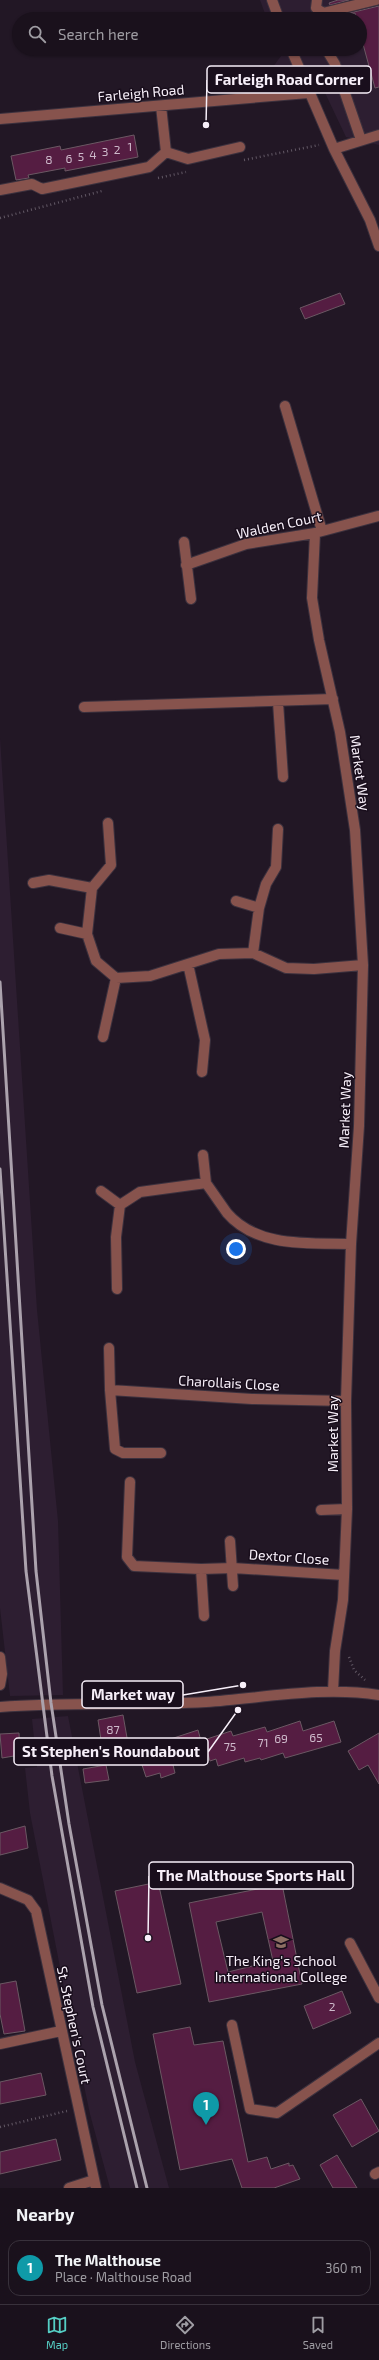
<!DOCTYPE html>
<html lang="en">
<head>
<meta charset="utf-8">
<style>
  :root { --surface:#1a111c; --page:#231a25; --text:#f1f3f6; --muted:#9f9da3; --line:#38313b; --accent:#55cec4 }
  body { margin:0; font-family:"Exo 2",sans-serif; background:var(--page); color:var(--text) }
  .you { position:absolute; left:236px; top:1249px; width:14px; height:14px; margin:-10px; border:3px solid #fff; border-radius:50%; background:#1a73e8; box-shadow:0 0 0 6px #1a73e833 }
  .badge { display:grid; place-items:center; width:26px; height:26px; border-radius:50%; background:var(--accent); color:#fff; font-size:13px; font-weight:700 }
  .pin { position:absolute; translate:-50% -33px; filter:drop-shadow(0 1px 2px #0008) }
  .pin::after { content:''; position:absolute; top:21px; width:14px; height:12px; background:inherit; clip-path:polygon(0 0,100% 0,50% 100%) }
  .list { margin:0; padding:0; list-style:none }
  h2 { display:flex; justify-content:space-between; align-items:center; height:52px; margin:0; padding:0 16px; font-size:17px }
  h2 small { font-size:13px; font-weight:400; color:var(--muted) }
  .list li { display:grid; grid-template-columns:26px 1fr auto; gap:12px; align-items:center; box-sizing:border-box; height:56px; margin:0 8px 8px; padding:0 8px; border:1px solid var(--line); border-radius:12px }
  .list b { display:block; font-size:15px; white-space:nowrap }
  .list p { margin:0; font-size:13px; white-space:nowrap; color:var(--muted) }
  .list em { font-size:13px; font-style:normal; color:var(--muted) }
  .icon { flex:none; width:22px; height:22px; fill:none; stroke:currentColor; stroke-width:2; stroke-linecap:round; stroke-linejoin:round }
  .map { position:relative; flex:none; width:379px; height:2188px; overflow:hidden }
  .search { position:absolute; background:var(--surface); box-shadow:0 1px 3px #0004; left:12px; right:12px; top:12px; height:44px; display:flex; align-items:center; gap:10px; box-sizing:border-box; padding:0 14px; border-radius:22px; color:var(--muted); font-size:15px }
  .sheet { height:116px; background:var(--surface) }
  nav { display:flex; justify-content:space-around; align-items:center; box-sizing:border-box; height:56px; border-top:1px solid var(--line); background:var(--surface); font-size:11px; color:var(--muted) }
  nav a { display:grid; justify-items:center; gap:2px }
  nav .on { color:var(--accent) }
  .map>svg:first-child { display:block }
  .built { fill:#2d1e31 }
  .building { fill:#551d42; stroke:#6b5863; fill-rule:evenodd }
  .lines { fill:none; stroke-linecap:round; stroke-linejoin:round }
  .minor-casing { stroke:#3c313e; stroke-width:12 }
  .path { stroke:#625865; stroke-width:2.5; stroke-dasharray:1 3; stroke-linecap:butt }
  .minor { stroke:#87534d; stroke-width:10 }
  .rail { stroke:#aba2ad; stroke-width:3 }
  .labels { text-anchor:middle; stroke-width:3; stroke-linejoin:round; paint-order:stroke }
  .number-label { font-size:12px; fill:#cebacb }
  .street-label { font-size:14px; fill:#f7eff9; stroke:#190e1c }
  .poi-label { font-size:14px; fill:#f7eff9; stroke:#190e1c }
  .leader { fill:none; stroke:#f7eff9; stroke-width:1.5 }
  .callout-dot { fill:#f7eff9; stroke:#190e1c; stroke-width:1.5 }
  .callout { fill:#190e1c; stroke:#f7eff9; stroke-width:1.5 }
  .callout-label { font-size:15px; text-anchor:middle; font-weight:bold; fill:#f7eff9 }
</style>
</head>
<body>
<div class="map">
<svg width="379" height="2188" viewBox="0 0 379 2188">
  <rect width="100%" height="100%" fill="#221725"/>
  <path class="built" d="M260,0h119v145l-33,-8 -29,-61 -50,-1 14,-19 -3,-7h82v-30h-93z
    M0,738l37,572 21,211 5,174 -53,1 -10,-88z
    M68,1716l67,346 34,126h-59l-20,-74 -18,-85 -42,-216 -5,-45 12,-1 -5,-48z"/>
  <path class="building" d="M338,0h11l-19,5 -1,-2z
    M379,6v81l-4,1 -15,-55v-14h-4l-1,-6 -20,6 -2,-2z
    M134,135l4,22 -73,14v-3l-37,7 1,3 -13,2 -5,-24 49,-10 1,4z
    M340,293l5,11 -40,15 -5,-11z
    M123,1715l6,34 -26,4 -5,-33z
    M300,1721l3,10 31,-10 7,21 -56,16 -2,-5 -22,7 -1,-2 -15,4 -1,-4 -26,8 -2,-7 -6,2 -6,-21 27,-9 2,5 32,-9 2,5z
    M198,1730l6,22 -32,9 3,12 -14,5 -1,-5 -14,4 -9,-27z
    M19,1733l1,22 -18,3 -2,-24z
    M379,1733v51l-11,-19 -9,5 -11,-19z
    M106,1765l3,15 -24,3 -2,-14z
    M25,1826l3,22 -28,7v-22z
    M158,1882l23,102 -44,9 -22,-102z
    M282,1884l20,100 -93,18 -20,-99zM262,1912l11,49 -45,11 -12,-50z
    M16,1981l9,50 -21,3 -4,-20v-30z
    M342,1991l9,22 -38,16 -9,-23z
    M190,2027l4,18 29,-4 25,121 19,-5 4,12 18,-6v3l4,-1 7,14 -26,9h-32l-10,-29 -52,11 -27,-136z
    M41,2073l5,22 -46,9v-22z
    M361,2099l18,32 -27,16 -19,-32z
    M56,2139l5,21 -61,14v-22z
    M337,2155l20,33h-24l-13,-23z"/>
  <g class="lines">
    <g class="minor-casing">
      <path id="minor" d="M272,0l7,19
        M317,0l-1,8 7,5 53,-13
        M291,49l43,100 36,71 9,26
        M326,49l9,15 26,76
        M161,106l5,46
        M0,119l308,-26
        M334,149l45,-14
        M0,190l32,-6 10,5 107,-22 17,-15 22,7 52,-12
        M285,406l37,125
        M315,533l-3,65 7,42 21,92 15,98 8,135 -4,161 -8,118 -5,157 1,108 -4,91 -8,51 -2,40
        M184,542l7,57
        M186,565l60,-21 69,-11 63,-17
        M278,702l5,75
        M84,707l249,-8
        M108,823l3,42 -19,23 -5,46 9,27 20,17 34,-2 69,-22 34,-1 33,15 28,1 49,-4
        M33,883l16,-3 43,8
        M236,901l23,7
        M60,928l27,6
        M253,953l6,-45 7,-24 10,-17 2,-38
        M188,964l17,76 -3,32
        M103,1037l13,-59
        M203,1155l3,28
        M101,1191l19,14
        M117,1289l-1,-52 4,-32 20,-13 66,-9c7,10 14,20 21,30 30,35 82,30 124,31
        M109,1348l1,42
        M161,1453h-38l-8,-4 -5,-59 142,9 94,2
        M130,1482l-3,75 7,9 67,3 32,-1 111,7
        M321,1510l26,-1
        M230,1541l3,45
        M201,1569l3,47
        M0,1657l2,17 -2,11
        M0,1707c69,-5 138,-1 206,-5 58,-4 116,-16 173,-7
        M0,1888l28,12 8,11 60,277
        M350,1943l29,55
        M232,2025l18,84 27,4 102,-70
        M0,2044l61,-13
        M375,2174l4,-2
        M69,2188l25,-8"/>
    </g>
    <path class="path" d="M244,160l75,-15
      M158,178l28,-6
      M0,218l102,-27
      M349,1657l5,13 11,10
      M0,2127l67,-16"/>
    <use href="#minor" class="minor"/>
    <path class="rail" d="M0,982l36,589 15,132 18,121 33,181 45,183
      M0,1169l26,402 26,205 41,231 44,181"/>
  </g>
  <defs>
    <g id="school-bare" transform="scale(1.2)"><path d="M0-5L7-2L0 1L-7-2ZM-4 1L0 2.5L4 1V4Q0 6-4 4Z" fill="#8d6e63" stroke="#190e1c" stroke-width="2.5" paint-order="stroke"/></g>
  </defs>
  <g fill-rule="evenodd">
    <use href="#school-bare" x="281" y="1942"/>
  </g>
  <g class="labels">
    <g class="number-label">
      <text x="130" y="151">1</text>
      <text x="117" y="154">2</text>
      <text x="105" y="156">3</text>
      <text x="93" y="159">4</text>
      <text x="81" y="161">5</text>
      <text x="69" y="163">6</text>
      <text x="49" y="164">8</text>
      <text x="113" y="1734">87</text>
      <text x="316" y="1742">65</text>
      <text x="281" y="1743">69</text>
      <text x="263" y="1747">71</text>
      <text x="230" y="1751">75</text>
      <text x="332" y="2011">2</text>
    </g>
    <g class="street-label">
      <text transform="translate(141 93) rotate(-5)" y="5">Farleigh Road</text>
      <text transform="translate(279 525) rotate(-12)" y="5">Walden Court</text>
      <text transform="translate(360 773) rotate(82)" y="5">Market Way</text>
      <text transform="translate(345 1110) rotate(-88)" y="5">Market Way</text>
      <text transform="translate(229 1383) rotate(3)" y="5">Charollais Close</text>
      <text transform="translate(333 1434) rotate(-90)" y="5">Market Way</text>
      <text transform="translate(289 1557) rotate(4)" y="5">Dextor Close</text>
      <text transform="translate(74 2025) rotate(78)" y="5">St. Stephen's Court</text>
    </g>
    <g class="poi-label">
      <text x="281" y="1966">The King's School<tspan x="281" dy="16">International College</tspan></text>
    </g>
  </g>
  <path class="leader" d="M206 125L207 80M243 1685L183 1695M238 1710L208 1752M148 1938L149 1876"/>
  <g class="callout-dot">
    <circle cx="206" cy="125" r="4"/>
    <circle cx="243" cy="1685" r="4"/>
    <circle cx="238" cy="1710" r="4"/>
    <circle cx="148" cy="1938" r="4"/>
  </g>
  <g class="callout">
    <rect x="207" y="66" width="164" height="27" rx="4"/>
    <rect x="82" y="1681" width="101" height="27" rx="4"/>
    <rect x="14" y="1738" width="194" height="27" rx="4"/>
    <rect x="149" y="1862" width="204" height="27" rx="4"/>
  </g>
  <g class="callout-label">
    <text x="289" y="85">Farleigh Road Corner</text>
    <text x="133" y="1700">Market way</text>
    <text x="111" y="1757">St Stephen's Roundabout</text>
    <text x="251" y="1881">The Malthouse Sports Hall</text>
  </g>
</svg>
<div class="you"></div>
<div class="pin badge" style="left:206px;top:2125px;background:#0f9aa8">1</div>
<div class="search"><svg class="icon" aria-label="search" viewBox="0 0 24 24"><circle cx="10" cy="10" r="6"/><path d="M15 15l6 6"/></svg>Search here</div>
</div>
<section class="sheet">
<h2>Nearby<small></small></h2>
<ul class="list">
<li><span class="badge" style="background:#0f9aa8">1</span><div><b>The Malthouse</b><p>Place · Malthouse Road</p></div><em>360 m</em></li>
</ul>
</section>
<nav>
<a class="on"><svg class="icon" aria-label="map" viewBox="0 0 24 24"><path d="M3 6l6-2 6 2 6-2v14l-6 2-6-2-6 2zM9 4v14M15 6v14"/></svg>Map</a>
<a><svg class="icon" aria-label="directions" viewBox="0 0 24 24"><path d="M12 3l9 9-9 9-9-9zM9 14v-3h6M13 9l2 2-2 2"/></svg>Directions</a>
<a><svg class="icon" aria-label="saved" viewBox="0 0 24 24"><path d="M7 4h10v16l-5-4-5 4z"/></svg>Saved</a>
</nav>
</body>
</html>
